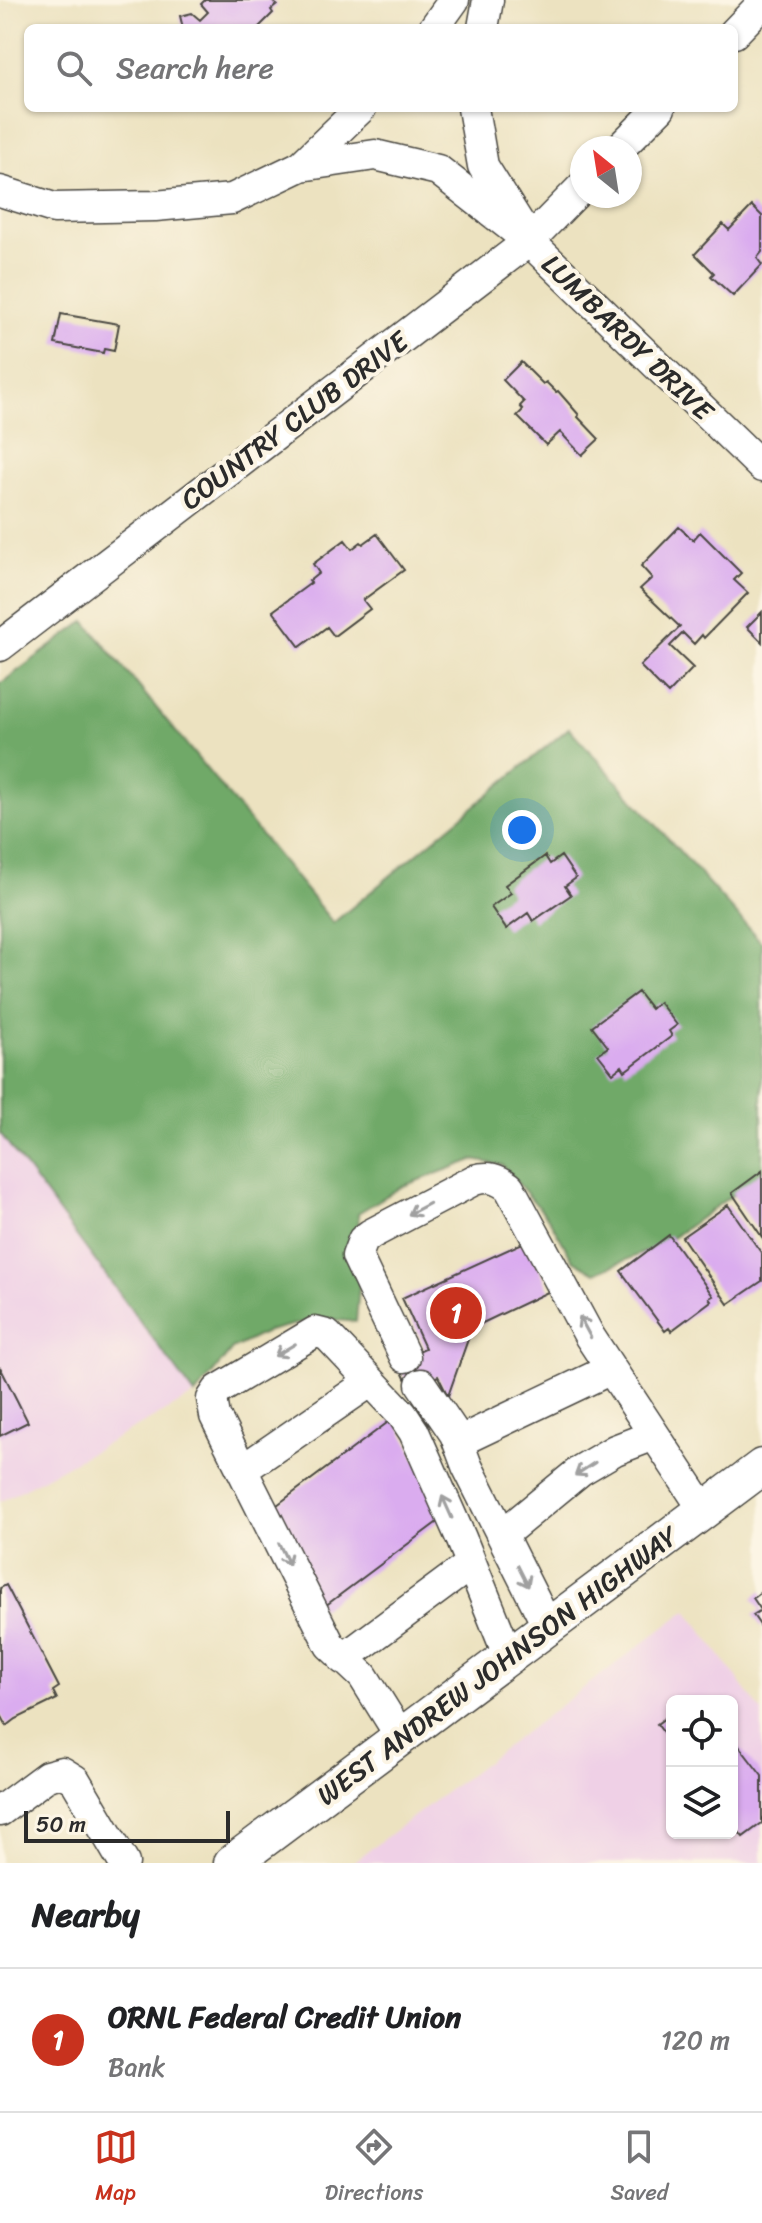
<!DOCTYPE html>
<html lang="en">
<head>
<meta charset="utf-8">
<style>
  :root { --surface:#fff; --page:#f6f6f6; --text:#202124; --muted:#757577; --line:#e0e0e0; --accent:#c8321e }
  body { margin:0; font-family:Sriracha,sans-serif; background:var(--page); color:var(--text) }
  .controls { position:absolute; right:24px; bottom:24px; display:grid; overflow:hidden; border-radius:12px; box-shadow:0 2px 6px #0004 }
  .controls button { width:72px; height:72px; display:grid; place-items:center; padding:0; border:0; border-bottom:2px solid var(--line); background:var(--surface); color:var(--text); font:40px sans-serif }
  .compass { position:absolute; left:570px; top:136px; width:72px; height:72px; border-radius:50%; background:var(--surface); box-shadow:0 2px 6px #0004; rotate:330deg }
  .scale { position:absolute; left:24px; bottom:20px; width:206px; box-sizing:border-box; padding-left:8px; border:4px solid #2b2b2b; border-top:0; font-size:22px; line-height:28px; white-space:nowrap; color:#2b2b2b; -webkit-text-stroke:6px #fcf5e5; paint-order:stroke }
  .you { position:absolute; left:522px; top:830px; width:28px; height:28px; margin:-20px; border:6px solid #fff; border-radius:50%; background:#1a73e8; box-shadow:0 0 0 12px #1a73e833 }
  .badge { display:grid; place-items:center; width:52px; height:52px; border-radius:50%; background:var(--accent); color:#fff; font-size:26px; font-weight:700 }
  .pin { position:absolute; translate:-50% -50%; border:4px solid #fff; box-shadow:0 2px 8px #0006 }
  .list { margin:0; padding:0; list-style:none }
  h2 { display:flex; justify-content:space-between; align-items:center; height:104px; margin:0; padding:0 32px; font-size:34px }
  h2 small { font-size:26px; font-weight:400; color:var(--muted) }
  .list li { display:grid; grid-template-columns:52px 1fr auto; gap:24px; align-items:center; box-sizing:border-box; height:144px; padding:0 32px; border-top:2px solid var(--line) }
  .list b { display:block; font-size:30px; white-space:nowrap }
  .list p { margin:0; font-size:26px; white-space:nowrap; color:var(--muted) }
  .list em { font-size:26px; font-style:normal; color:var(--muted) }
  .icon { flex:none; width:44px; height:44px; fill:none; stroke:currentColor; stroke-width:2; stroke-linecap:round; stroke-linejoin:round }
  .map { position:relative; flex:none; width:762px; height:1863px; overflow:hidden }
  .search { position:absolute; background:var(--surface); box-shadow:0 2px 6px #0004; left:24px; right:24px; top:24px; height:88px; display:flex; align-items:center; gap:20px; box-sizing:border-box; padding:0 28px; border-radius:12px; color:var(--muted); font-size:30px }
  .sheet { height:248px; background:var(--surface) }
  nav { display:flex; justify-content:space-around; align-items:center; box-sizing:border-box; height:112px; border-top:2px solid var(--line); background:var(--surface); font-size:22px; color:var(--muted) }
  nav a { display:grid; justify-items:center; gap:4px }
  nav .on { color:var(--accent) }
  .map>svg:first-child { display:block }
  .built { fill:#efd0e6; fill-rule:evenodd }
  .forest { fill:#70a968; stroke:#4e6a4a; stroke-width:2 }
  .building { fill:#daacef }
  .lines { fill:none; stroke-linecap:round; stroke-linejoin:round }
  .minor-casing { stroke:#484641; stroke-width:33 }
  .major-casing { stroke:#484641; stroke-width:39 }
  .minor { stroke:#fff; stroke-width:30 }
  .major { stroke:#fff; stroke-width:36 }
  .oneway { stroke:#a0a0a0 }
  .labels { text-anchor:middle; stroke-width:8; stroke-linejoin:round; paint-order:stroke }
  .street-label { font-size:28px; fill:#2b2b2b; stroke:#fcf5e5 }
</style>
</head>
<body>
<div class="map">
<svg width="762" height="1863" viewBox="0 0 762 1863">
  <rect width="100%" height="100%" fill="#fcf5e5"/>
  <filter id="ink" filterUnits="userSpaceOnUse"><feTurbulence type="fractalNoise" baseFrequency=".0125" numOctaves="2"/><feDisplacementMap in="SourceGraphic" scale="16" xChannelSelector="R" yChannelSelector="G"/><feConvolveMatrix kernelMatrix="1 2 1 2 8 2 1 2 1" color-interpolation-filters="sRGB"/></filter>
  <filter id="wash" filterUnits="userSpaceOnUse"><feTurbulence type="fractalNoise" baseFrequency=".006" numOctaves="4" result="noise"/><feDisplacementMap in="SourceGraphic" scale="32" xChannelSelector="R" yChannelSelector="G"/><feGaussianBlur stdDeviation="1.8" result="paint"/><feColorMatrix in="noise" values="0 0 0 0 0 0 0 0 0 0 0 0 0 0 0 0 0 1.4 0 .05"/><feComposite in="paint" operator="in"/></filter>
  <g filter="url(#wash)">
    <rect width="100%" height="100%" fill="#ece2c0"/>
    <path class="built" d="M0,1133l195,262 -195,107z
      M687,1610l75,102v151h-410zM672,1701h60v132h-60z"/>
    <path class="forest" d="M85,621l248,302 236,-195 193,215v231l-100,71 -67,28 -22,-13 -24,-41 -47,-54 -29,-5 -70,26 -45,27 3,50 -5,59 -36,-4 -52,13 -36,18 -37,46 -195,-262v-449z"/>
    <g id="blocks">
      <path class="building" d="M205,0h70l-2,2 4,3 -6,5 2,3 -15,15h-75l-3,-12 12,-3 8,7 8,-8 -7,-8z
        M752,206l10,10v36l-5,6 5,7 -29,31 -22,-20 3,-3 -19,-19 28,-30 6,6z
        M61,314l58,10 -5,27 -10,-2 -1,4 -48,-9z
        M521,362l22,22 3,-2 10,10 2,-1 21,24 -1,2 21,22 -17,16 -22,-23 -14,13 -29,-29 6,-6 -3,-4 4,-4 -21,-22z
        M679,527l14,13 7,-8 41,41 -7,7 14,13 -44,45 -2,-3 -8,9 -11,-11 -13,13 23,22 -25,26 -28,-28 40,-39 -40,-38 12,-11 -11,-12z
        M377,534l27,36 -41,30 7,9 -36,27 -7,-9 -27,20 -27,-36 38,-28 -2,-2 10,-8 -6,-9 32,-24 7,9 9,-7 2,2z
        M762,612v30l-15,-15z
        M545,856l5,8 11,-8 15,22 -11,8 6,9 -38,26 -5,-8 -22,16 -15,-22 20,-14 -6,-8z
        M638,992l13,17 8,-7 18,23 -8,6 3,5 -47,35 -3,-5 -9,7 -15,-19 10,-7 -16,-21z
        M762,1171v66l-30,-44z
        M728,1205l34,49v27l-34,23 -46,-67z
        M669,1235l44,61 -4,2 2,3 -40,30 -2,-3 -4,3 -44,-60z
        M527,1241l23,50 -78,37 -24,68 -10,-20 -28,13 -13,-28 28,-13 -23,-50z
        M0,1367l28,55 -28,14z
        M395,1417l49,100 -123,92 -48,-101z
        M6,1585l53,102 -6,4 4,8 -41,20 -9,7 -7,-13v-125z
        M762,1591v37l-9,-13 8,-5 -8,-12z
        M672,1713v31l-15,-20z
        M732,1737l30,39v47l-19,14 -11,-14z"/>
    </g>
  </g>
  <g filter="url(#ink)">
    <use href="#blocks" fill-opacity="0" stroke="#484641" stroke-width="2"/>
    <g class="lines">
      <g class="minor-casing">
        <path id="minor" d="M434,28l20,-28
          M483,28l5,-28
          M734,33l28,-29
          M473,108l10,58 37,59
          M620,148l40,-40
          M301,166l74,-11 63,15 91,71 233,226
          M0,191l54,17 101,-2 77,-7 69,-33 60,-58
          M0,646l529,-405 53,-54
          M405,1357l-48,-101 6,-16 8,-6 103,-54c15,-4 22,-2 35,7l81,150 114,173
          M421,1384l34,50 12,32 81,161
          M458,1442l153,-73
          M242,1470l128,-88
          M502,1535l79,-65 34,-20 39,-15
          M343,1659l128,-95
          M401,1737l-38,-61 -33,-31 -115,-229 -3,-17 6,-9 97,-58 12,3 75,79 12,18 47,106 48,119
          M0,1811l47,-35 15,-4 13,8 49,83"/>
      </g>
      <g class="major-casing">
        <path id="major" d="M232,1863l530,-396"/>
      </g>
      <use href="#minor" class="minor"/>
      <use href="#major" class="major"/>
    </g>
    <defs><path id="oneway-shaft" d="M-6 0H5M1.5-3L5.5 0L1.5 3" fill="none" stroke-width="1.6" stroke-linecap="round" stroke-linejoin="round" transform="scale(2)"/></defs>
    <g class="oneway">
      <use href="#oneway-shaft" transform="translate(419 1209) rotate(152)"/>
      <use href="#oneway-shaft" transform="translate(585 1327) rotate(-118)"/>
      <use href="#oneway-shaft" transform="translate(285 1350) rotate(149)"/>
      <use href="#oneway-shaft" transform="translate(585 1469) rotate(147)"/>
      <use href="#oneway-shaft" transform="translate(447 1507) rotate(-114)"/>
      <use href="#oneway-shaft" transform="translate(284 1554) rotate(64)"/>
      <use href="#oneway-shaft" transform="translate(523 1576) rotate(63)"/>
    </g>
  </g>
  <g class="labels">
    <g class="street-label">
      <text transform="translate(628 337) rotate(44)" y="10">LUMBARDY DRIVE</text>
      <text transform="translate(294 420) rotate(-37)" y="10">COUNTRY CLUB DRIVE</text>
      <text transform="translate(497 1665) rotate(-37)" y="10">WEST ANDREW JOHNSON HIGHWAY</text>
    </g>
  </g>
</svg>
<div class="controls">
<button><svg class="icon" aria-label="locate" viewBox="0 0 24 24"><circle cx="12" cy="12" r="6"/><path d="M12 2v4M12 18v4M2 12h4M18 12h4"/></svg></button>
<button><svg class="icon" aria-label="layers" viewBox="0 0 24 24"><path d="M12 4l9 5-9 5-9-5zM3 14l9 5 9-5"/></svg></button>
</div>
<svg class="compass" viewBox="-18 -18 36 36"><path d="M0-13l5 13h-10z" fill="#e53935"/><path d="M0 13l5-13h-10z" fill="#757577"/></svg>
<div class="scale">50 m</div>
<div class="you"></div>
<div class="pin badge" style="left:456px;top:1313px">1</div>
<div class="search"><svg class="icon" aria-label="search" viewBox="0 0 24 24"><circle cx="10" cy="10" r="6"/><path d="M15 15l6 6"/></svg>Search here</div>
</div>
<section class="sheet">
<h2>Nearby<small></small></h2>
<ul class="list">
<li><span class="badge">1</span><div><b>ORNL Federal Credit Union</b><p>Bank</p></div><em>120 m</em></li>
</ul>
</section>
<nav>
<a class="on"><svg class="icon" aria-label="map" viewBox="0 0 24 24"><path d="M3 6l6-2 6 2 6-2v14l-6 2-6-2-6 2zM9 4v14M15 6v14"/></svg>Map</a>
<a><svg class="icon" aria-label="directions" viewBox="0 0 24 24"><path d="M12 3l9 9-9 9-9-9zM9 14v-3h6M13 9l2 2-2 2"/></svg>Directions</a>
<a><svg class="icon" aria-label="saved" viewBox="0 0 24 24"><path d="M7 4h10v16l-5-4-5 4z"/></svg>Saved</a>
</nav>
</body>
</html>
